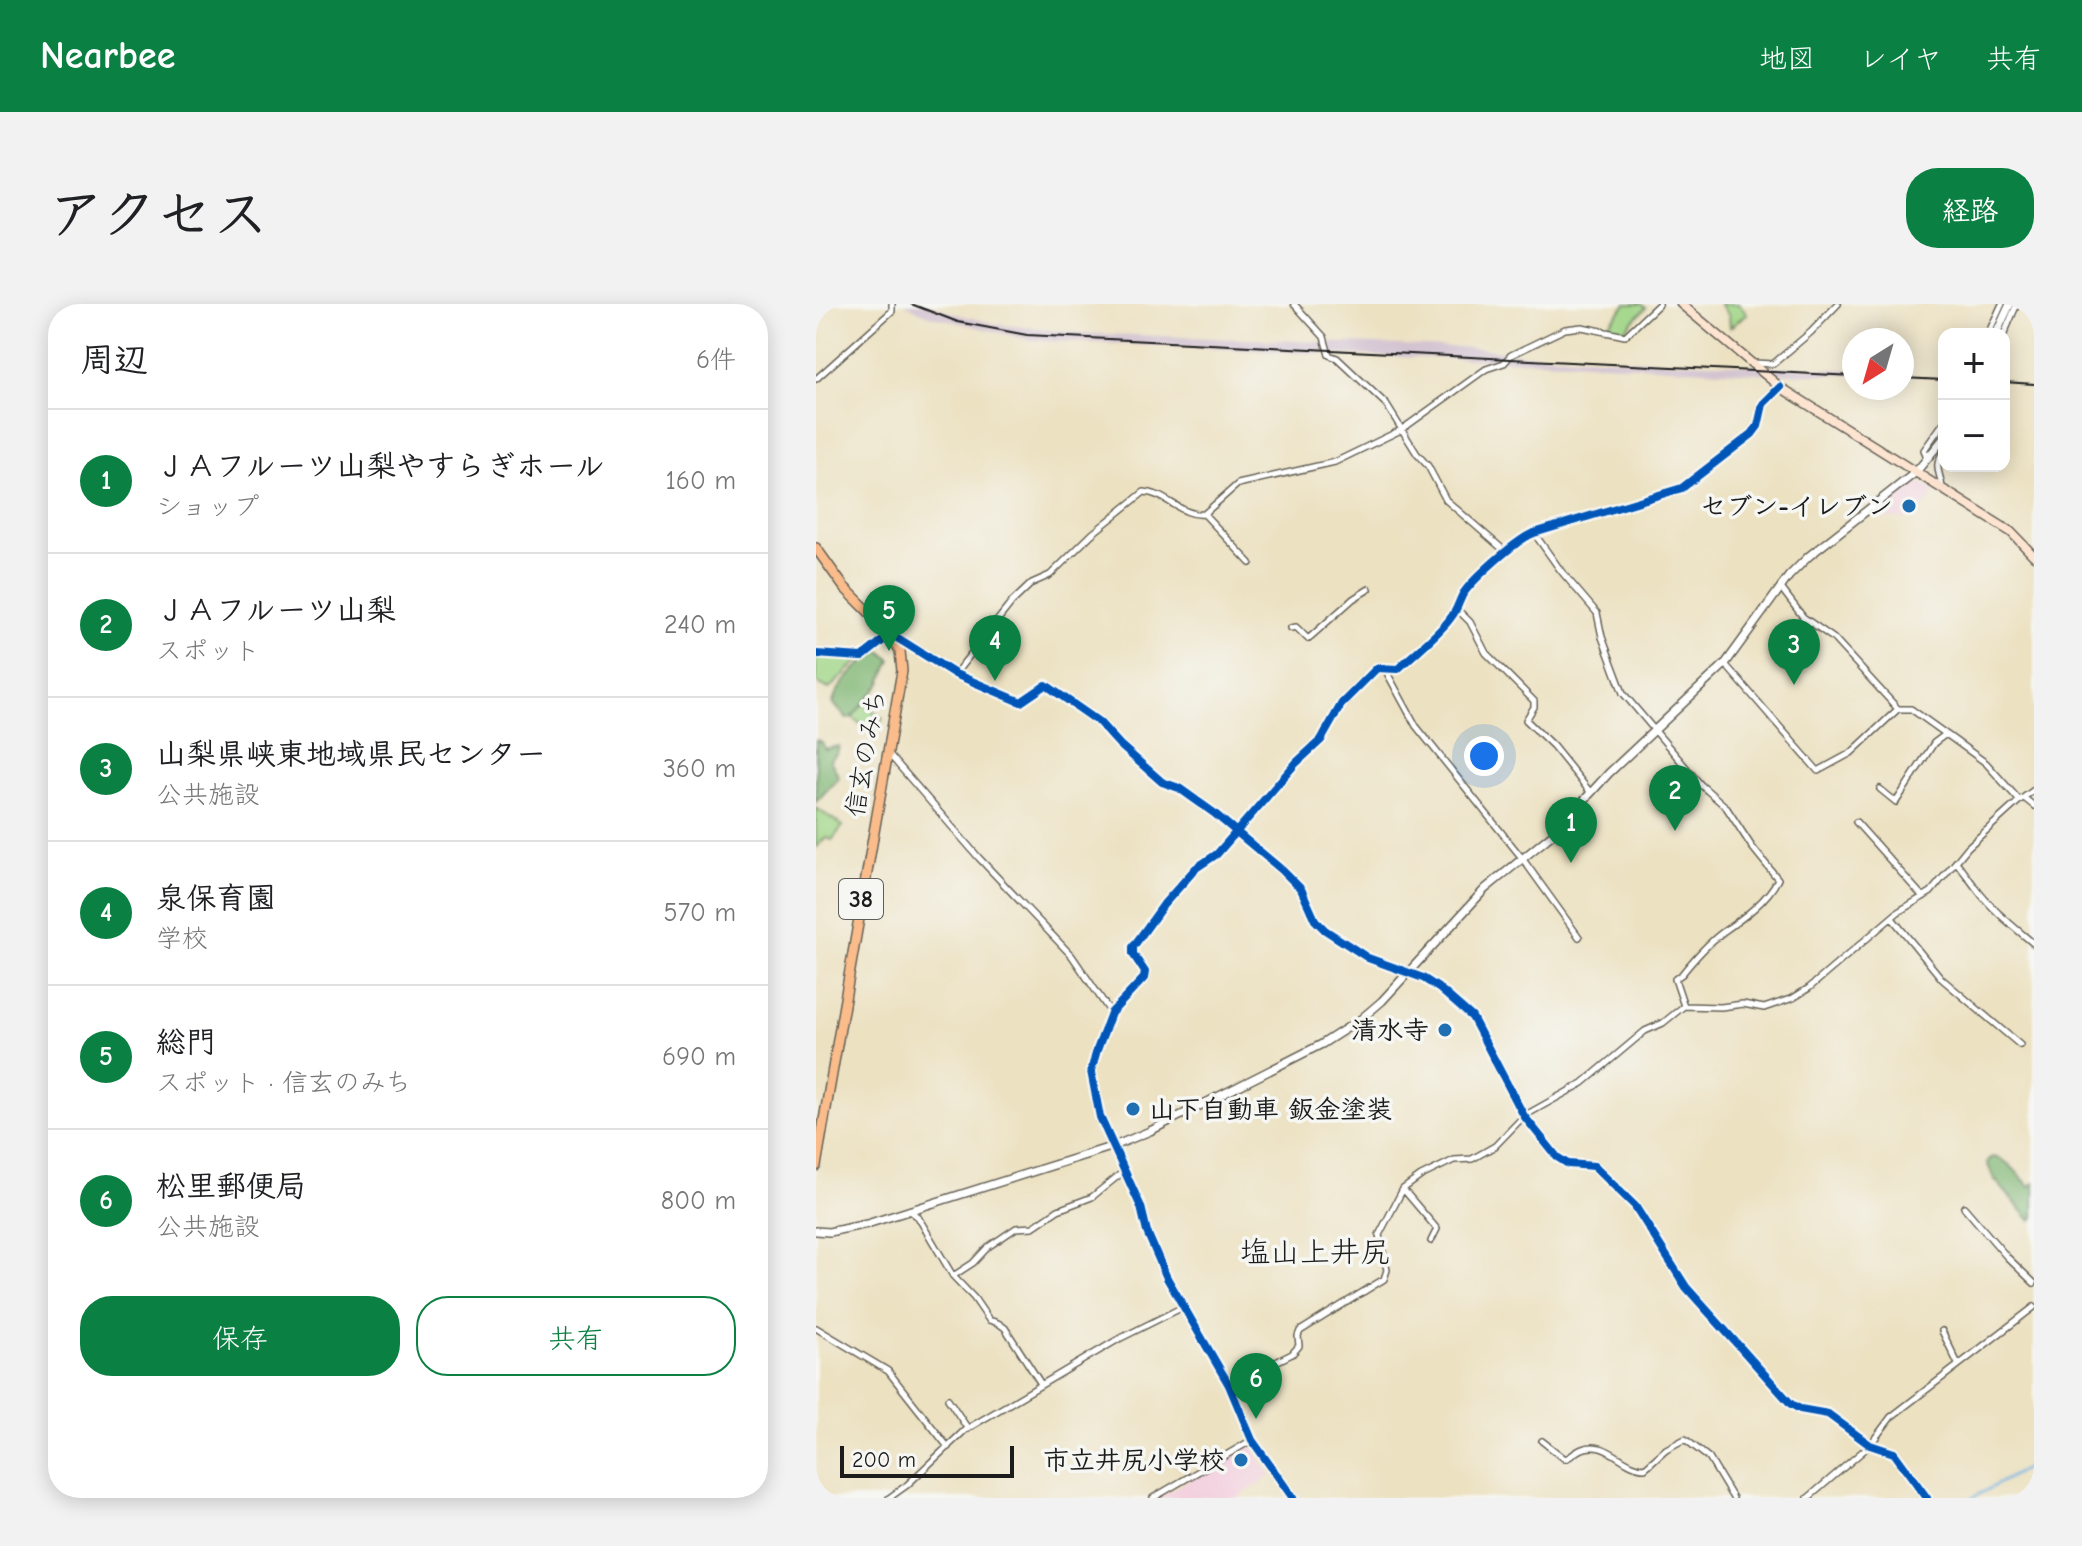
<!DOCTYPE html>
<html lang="ja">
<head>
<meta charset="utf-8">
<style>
  :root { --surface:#fff; --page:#f2f2f2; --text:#202124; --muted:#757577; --line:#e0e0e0; --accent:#0b8043 }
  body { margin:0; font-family:"Comic Neue","Klee One",sans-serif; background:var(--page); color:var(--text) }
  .controls { position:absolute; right:24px; top:24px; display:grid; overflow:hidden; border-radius:16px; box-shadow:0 4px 20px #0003 }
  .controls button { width:72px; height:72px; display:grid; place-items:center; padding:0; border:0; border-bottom:2px solid var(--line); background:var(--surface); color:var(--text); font:40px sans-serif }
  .compass { position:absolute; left:1026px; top:24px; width:72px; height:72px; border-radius:50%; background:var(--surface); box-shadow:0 4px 20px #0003; rotate:217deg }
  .scale { position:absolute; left:24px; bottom:20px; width:174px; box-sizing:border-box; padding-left:8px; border:4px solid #1c1c1c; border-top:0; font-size:22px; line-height:28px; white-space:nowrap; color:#1c1c1c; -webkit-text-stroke:6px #f6f6f2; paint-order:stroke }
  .you { position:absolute; left:668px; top:452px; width:28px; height:28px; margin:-20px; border:6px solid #fff; border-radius:50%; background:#1a73e8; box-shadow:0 0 0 12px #1a73e833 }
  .badge { display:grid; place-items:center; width:52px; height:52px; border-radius:50%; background:var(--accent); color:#fff; font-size:26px; font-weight:700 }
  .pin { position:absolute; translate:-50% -66px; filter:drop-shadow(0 2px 4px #0008) }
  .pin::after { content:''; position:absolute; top:42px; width:28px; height:24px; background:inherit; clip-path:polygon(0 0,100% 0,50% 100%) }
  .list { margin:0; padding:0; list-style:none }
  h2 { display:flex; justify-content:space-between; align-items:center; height:104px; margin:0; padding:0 32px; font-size:34px }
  h2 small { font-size:26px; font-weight:400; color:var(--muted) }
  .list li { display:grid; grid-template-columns:52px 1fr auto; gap:24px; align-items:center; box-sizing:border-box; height:144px; padding:0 32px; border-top:2px solid var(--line) }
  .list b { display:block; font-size:30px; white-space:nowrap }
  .list p { margin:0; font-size:26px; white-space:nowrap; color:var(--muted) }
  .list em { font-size:26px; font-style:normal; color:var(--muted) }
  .actions { display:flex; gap:16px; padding:24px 32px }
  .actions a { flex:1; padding:18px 0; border:2px solid var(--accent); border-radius:32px; text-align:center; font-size:28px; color:var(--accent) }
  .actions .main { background:var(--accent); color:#fff }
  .map { position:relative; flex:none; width:1218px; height:1194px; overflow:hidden; border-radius:32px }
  header { display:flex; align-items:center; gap:48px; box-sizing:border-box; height:112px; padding:0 40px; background:var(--accent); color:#fff }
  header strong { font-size:38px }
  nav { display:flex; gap:44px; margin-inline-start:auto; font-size:28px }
  .intro { display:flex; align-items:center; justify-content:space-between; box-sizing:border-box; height:192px; padding:0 48px }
  h1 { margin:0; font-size:56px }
  .button { padding:20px 36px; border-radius:32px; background:var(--accent); color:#fff; font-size:28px; font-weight:700 }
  main { display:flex; gap:48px; padding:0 48px }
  aside { flex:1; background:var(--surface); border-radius:32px; box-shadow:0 4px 20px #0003 }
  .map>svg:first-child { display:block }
  .built { fill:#f3cfde }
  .industrial { fill:#cfbdce }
  .green { fill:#a0d586; stroke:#5e7851; stroke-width:2 }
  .forest { fill:#80b673; stroke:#4e6948; stroke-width:2 }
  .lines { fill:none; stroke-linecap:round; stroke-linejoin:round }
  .stream { stroke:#70b2e4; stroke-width:2 }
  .minor-casing { stroke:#656156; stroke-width:8 }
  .tertiary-casing { stroke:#656156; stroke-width:10 }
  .secondary-casing { stroke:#656156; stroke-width:11 }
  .primary-casing { stroke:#656156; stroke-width:12 }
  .minor { stroke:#fff; stroke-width:5 }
  .tertiary { stroke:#fff; stroke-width:7 }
  .secondary { stroke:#fde4d1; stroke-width:8 }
  .primary { stroke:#fabc8b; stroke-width:9 }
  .rail { stroke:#1c1c1c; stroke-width:2 }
  .cycleway-casing { stroke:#f6f6f2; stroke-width:13 }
  .cycleway { stroke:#0057b8; stroke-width:8 }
  .poi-dot { fill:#1f6fb2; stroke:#f6f6f2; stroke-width:3 }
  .labels { text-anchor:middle; stroke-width:7; stroke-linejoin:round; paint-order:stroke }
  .shield { fill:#f6f6f2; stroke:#5d5d5c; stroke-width:2 }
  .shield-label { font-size:24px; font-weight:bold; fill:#1c1c1c }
  .poi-label { font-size:26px; font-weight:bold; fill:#1c1c1c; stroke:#f6f6f2; text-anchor:end }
  .street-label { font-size:26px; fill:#1c1c1c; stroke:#f6f6f2 }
  .quarter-label { font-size:30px; fill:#1c1c1c; stroke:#f6f6f2 }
</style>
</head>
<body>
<header>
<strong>Nearbee</strong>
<nav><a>地図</a><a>レイヤ</a><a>共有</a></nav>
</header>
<div class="intro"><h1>アクセス</h1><a class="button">経路</a></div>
<main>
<aside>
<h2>周辺<small>6件</small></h2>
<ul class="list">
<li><span class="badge">1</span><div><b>ＪＡフルーツ山梨やすらぎホール</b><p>ショップ</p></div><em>160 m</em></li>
<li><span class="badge">2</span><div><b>ＪＡフルーツ山梨</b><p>スポット</p></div><em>240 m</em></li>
<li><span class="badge">3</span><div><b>山梨県峡東地域県民センター</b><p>公共施設</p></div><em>360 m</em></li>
<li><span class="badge">4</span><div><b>泉保育園</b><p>学校</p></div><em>570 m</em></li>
<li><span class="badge">5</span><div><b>総門</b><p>スポット · 信玄のみち</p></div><em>690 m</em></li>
<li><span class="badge">6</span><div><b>松里郵便局</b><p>公共施設</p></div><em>800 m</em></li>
</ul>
<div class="actions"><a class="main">保存</a><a>共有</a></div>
</aside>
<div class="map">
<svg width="1218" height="1194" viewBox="0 0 1218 1194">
  <rect width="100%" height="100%" fill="#f6f6f2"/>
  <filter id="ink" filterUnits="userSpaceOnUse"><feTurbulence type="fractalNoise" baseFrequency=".0125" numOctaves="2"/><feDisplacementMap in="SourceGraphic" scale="16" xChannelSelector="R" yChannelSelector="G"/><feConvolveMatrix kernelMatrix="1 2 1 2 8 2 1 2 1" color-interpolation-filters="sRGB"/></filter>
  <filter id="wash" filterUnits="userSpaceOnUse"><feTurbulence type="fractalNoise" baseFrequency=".006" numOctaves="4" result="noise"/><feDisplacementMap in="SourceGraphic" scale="32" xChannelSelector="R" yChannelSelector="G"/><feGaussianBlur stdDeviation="1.8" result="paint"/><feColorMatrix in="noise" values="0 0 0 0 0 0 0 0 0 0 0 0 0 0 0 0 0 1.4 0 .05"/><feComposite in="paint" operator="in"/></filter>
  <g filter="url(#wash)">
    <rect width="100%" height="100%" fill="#ece1c1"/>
    <path class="built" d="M1098,179l10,1 11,7 -9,13 -20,15 -27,-1 -5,-8z
      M434,1140l21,32 -34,22h-79z"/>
    <path class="industrial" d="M88,0h24l28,10 45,11 78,8 398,15 46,6 331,16v5l-99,-2 -184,-11 -172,-5 -369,-17 -99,-24z"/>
    <path class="green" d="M810,0h15l5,4 -22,22 -17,-4z
      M904,0h19l8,10 -17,13 -1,-11z
      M0,350l46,3 -33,32 -13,-7z
      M48,399l19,16 -11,14 -20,-16z
      M0,504l27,18 -11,14 -6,-3 -10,11z"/>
    <path class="forest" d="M64,346l11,10 -11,25 -28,32 -5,2 -14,-16c5,-21 29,-41 47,-53z
      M0,436l6,2 3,7 14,-3 -2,7 -7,7 9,17 -23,25z
      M1176,853c18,2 25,18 38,29l4,-3v34l-3,4 -36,-41 -8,-17z"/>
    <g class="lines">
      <path class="stream" d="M1156,1194l62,-34"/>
    </g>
  </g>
  <g filter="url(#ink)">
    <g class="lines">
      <g class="minor-casing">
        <path id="minor" d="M478,0l30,33 5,18 8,3 49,46 31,50 11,12 18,34 60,52
          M1172,30l14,-30
          M1188,30l13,-30
          M938,59l19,1 38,-32 27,-28
          M0,75l76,-68v-7
          M1111,155l-3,-9 20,-28
          M1126,184c-1,-15 -10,-22 2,-36
          M388,210l34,-30 97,-22 66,-32 85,-61 18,-6 7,-8 54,-26 17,-2 43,9 34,-32
          M718,229l27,38 36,42 5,24 21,56 78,92 25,22 26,40 26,32c-11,22 -35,39 -55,53 -16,12 -29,27 -41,42l-7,5 9,27
          M965,284l22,29 30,21 65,71
          M640,304l14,14 16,31 48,48v6l-8,13 27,26 38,47
          M475,324l5,-1 12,12 45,-40 16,-10
          M909,360l93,107 33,-18 47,-44h13l35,25 -12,9 -38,59 -16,-13
          M570,367l30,55 106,132 57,79
          M139,370l57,-72 20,-19 18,-8 42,-41 52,-42c22,1 38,25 60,22l46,49
          M1130,430l40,29 33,37
          M72,449l91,105 93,98 39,57
          M1208,494l10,8
          M1040,518l67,75
          M1140,558c8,9 13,17 20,26 16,22 38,39 58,56
          M1076,614l50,61 78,66
          M587,885l34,40 -6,12
          M1148,903l43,50 27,26
          M93,906l9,7 35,59 21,22 15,22 9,3 7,5 36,56
          M137,972l20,-13 15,-16 28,-19 17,-1 25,-17 34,-13 31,-25
          M0,1024l72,43 60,76
          M1126,1027l16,33
          M413,1081l63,-31 7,-8 -1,-10 2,-5 84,-52 3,-9 -8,-35 24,-46 18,-13 33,-16 18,-1 23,-13 29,-30 59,-33 62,-52 18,-8 21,-17 37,1 22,-3 21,4 29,-10 16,-10 89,-76 33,-20 37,-45 52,-47 14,-10
          M132,1095l20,30
          M726,1137l23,18c6,-2 11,-8 17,-10 25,-10 41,19 63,19l21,-19 19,-10 24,19 24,40
          M73,1194l18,-13 58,-55 152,-90 66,-33
          M337,1194l99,-58
          M477,1194l-41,-58 -23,-55 -62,-107 -20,-46 -6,-25 -41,-90 -9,-46 6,-21 14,-37 33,-35 1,-6 -12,-18v-7l31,-43 32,-36 21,-14 79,-91 25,-23 21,-37 35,-35 21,1c15,-15 44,-37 54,-53 5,-6 7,-15 11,-22 10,-15 54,-55 71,-61l148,-45 70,-54 6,-8 5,-22 17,-17
          M992,1194l62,-53 21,-28 143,-110"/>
      </g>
      <g class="tertiary-casing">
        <path id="tertiary" d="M1180,30l14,-30
          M0,350l46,3 29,-23 64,40 66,28 25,-17 53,37 21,23 42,37 17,6 35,25 68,57 19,19 14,31 10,10 43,28 55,20 17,11 32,28 52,99 33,41 11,7 26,2 41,40 51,81 105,117 9,5 28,5 42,31 24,8 33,45
          M0,927l13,1 38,-8 247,-78 36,-15 172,-87 39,-25 21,-18 103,-112 69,-56 55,-60 116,-109 64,-88 20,-20 107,-84 28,-34"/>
      </g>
      <g class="secondary-casing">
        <path id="secondary" d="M865,0l99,83 231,145 23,24"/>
      </g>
      <g class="primary-casing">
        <path id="primary" d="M0,244l28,39 47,47 9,17 2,20 -86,495"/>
      </g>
      <use href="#minor" class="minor"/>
      <use href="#tertiary" class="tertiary"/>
      <use href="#secondary" class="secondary"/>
      <use href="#primary" class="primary"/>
      <path class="rail" d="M95,0l47,18 69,13 827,41
        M1086,74l42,2
        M1188,78l30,2"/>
      <g class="cycleway-casing">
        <path id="cycleway" d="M0,350l46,3 29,-23 64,40 66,28 25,-17 53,37 21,23 42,37 17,6 35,25 68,57 19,19 14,31 10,10 43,28 55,20 17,11 32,28 52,99 33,41 11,7 26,2 41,40 51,81 105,117 9,5 28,5 42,31 24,8 33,45
          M477,1194l-41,-58 -23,-55 -62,-107 -20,-46 -6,-25 -41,-90 -9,-46 6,-21 14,-37 33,-35 1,-6 -12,-18v-7l31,-43 32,-36 21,-14 79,-91 25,-23 21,-37 35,-35 21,1c15,-15 44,-37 54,-53 5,-6 7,-15 11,-22 10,-15 54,-55 71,-61l148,-45 70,-54 6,-8 5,-22 17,-17"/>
      </g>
      <use href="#cycleway" class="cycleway"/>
    </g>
  </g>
  <g class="poi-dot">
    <circle cx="1093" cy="202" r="8"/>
    <circle cx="629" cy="726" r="8"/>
    <circle cx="317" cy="805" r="8"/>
    <circle cx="425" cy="1156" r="8"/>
  </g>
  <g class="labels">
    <rect class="shield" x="23" y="575" width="44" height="40" rx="6"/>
    <g class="shield-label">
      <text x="45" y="603">38</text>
    </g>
    <g class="poi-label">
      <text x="1077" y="211">セブン-イレブン</text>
      <text x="613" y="735">清水寺</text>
      <text x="333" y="814" text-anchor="start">山下自動車 鈑金塗装</text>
      <text x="409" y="1165">市立井尻小学校</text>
    </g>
    <g class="street-label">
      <text transform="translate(49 449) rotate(-80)" y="9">信玄のみち</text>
    </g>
    <g class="quarter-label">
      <text x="499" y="958">塩山上井尻</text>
    </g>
  </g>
</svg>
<div class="controls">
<button>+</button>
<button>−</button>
</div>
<svg class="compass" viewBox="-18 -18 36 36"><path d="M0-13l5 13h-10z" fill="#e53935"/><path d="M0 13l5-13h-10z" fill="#757577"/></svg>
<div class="scale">200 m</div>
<div class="you"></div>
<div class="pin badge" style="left:755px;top:559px">1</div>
<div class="pin badge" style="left:859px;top:527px">2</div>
<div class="pin badge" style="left:978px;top:381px">3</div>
<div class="pin badge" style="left:179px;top:377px">4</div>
<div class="pin badge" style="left:73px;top:347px">5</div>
<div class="pin badge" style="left:440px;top:1115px">6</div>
</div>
</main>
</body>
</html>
